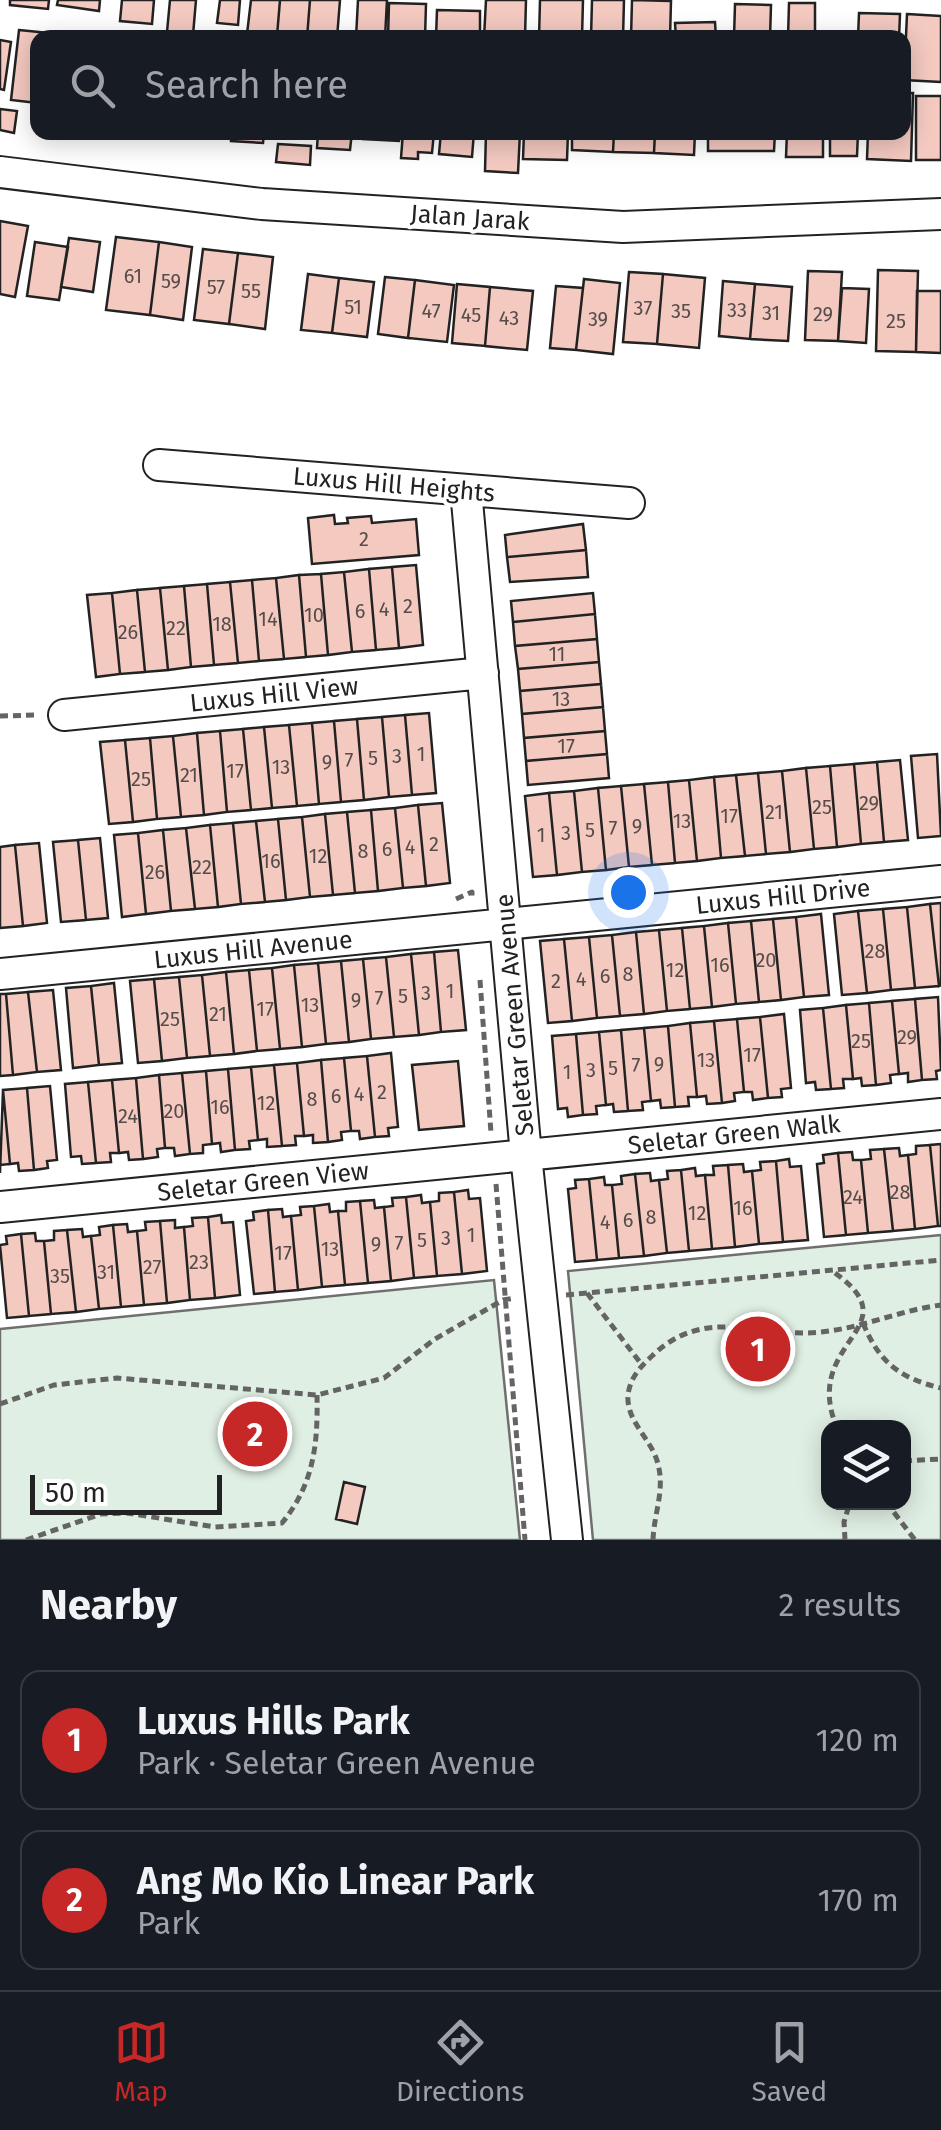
<!DOCTYPE html>
<html lang="en">
<head>
<meta charset="utf-8">
<style>
  :root { --surface:#171b24; --page:#20242c; --text:#f1f3f6; --muted:#9ea1a6; --line:#363941; --accent:#c62828 }
  body { margin:0; font-family:"Fira Sans",sans-serif; background:var(--page); color:var(--text) }
  .controls { position:absolute; right:30px; bottom:30px; display:grid; overflow:hidden; border-radius:20px; box-shadow:0 5px 25px #0003 }
  .controls button { width:90px; height:90px; display:grid; place-items:center; padding:0; border:0; border-bottom:2px solid var(--line); background:var(--surface); color:var(--text); font:50px sans-serif }
  .scale { position:absolute; left:30px; bottom:25px; width:192px; box-sizing:border-box; padding-left:10px; border:5px solid #222; border-top:0; font-size:28px; line-height:35px; white-space:nowrap; color:#222; -webkit-text-stroke:8px #fff; paint-order:stroke }
  .you { position:absolute; left:628px; top:892px; width:35px; height:35px; margin:-25px; border:8px solid #fff; border-radius:50%; background:#1a73e8; box-shadow:0 0 0 15px #1a73e833 }
  .badge { display:grid; place-items:center; width:65px; height:65px; border-radius:50%; background:var(--accent); color:#fff; font-size:32px; font-weight:700 }
  .pin { position:absolute; translate:-50% -50%; border:5px solid #fff; box-shadow:0 2px 10px #0006 }
  .list { margin:0; padding:0; list-style:none }
  h2 { display:flex; justify-content:space-between; align-items:center; height:130px; margin:0; padding:0 40px; font-size:42px }
  h2 small { font-size:32px; font-weight:400; color:var(--muted) }
  .list li { display:grid; grid-template-columns:65px 1fr auto; gap:30px; align-items:center; box-sizing:border-box; height:140px; margin:0 20px 20px; padding:0 20px; border:2px solid var(--line); border-radius:20px }
  .list b { display:block; font-size:38px; white-space:nowrap }
  .list p { margin:0; font-size:32px; white-space:nowrap; color:var(--muted) }
  .list em { font-size:32px; font-style:normal; color:var(--muted) }
  .icon { flex:none; width:55px; height:55px; fill:none; stroke:currentColor; stroke-width:2; stroke-linecap:round; stroke-linejoin:round }
  .map { position:relative; flex:none; width:941px; height:1540px; overflow:hidden }
  .search { position:absolute; background:var(--surface); box-shadow:0 5px 25px #0003; left:30px; right:30px; top:30px; height:110px; display:flex; align-items:center; gap:25px; box-sizing:border-box; padding:0 35px; border-radius:20px; color:var(--muted); font-size:38px }
  .sheet { height:450px; background:var(--surface) }
  nav { display:flex; justify-content:space-around; align-items:center; box-sizing:border-box; height:140px; border-top:2px solid var(--line); background:var(--surface); font-size:28px; color:var(--muted) }
  nav a { display:grid; justify-items:center; gap:5px }
  nav .on { color:var(--accent) }
  .map>svg:first-child { display:block }
  .green { fill:#e0efe3; stroke:#6f6f6f; stroke-width:2.5; fill-rule:evenodd }
  .building { fill:#f3c9c0; stroke:#222; stroke-width:2.5 }
  .lines { fill:none; stroke-linecap:round; stroke-linejoin:round }
  .minor-casing { stroke:#222; stroke-width:34 }
  .path { stroke:#646464; stroke-width:5; stroke-dasharray:8 5; stroke-linecap:butt }
  .minor { stroke:#fff; stroke-width:30 }
  .labels { text-anchor:middle; stroke-width:8; stroke-linejoin:round; paint-order:stroke }
  .number-label { font-size:20px; fill:#564c4a }
  .street-label { font-size:25px; fill:#222; stroke:#fff }
</style>
</head>
<body>
<div class="map">
<svg width="941" height="1540" viewBox="0 0 941 1540">
  <rect width="100%" height="100%" fill="#fff"/>
  <path class="green" d="M941,1235v305h-348l-25,-269zM828,1428h76v74h-76z
    M494,1280l26,260h-520v-211z"/>
  <path class="building" d="M10,0h39l-1,9 -38,-4z
    M58,0h42l-1,11 -42,-6z
    M122,0h32l-2,24 -32,-3z
    M170,0h26l-3,35 -26,-3z
    M220,0h20l-2,25 -21,-2z
    M251,0h29l-3,36 -30,-2z
    M280,0h30l-3,38 -30,-2z
    M310,0h30l-3,38h-30z
    M358,0h29l-2,38h-29z
    M486,0h40l-1,38h-41z
    M540,0h43l-1,38h-43z
    M592,0h32l-1,38h-32z
    M632,0l39,1 -1,37h-39z
    M389,3l37,1 -1,34h-37z
    M789,3h26v35h-27z
    M735,4l36,1 -1,33h-36z
    M437,10l43,1v27h-44z
    M859,13l41,1 -1,24h-41z
    M907,14l34,2v66l-37,-2z
    M715,22l1,16h-40l-1,-15z
    M19,30l40,4 -21,4v65l-27,-3z
    M0,40l11,2 -7,48 -4,-1z
    M904,93h9l-2,68 -44,-2 1,-27h36z
    M916,96h25v64h-25z
    M0,109l17,2 -3,22 -14,-3z
    M232,132h32l-1,11 -32,-2z
    M318,132h34l-2,18 -33,-2z
    M363,132h36v9l-36,-2z
    M403,132h31l-2,21 -14,-1v7l-17,-1z
    M441,132h33l-2,25 -33,-3z
    M486,132h34l-2,41 -33,-2z
    M524,132h44l-1,28 -44,-1z
    M572,132h42l-1,20 -41,-2z
    M614,132h41l-1,21 -41,-1z
    M655,132h40l-1,23 -40,-2z
    M708,132h67l-1,19h-66z
    M787,132h36v25h-37z
    M830,132h28l-1,24h-27z
    M278,144l33,2 -1,19 -34,-3z
    M0,221l28,5 -13,71 -15,-3z
    M116,237l43,5 -9,73 -44,-5z
    M69,238l31,4 -7,50 -32,-5z
    M35,242l33,5 -9,53 -32,-4z
    M159,242l33,5 -9,73 -33,-5z
    M203,249l35,4 -9,71 -35,-4z
    M238,253l35,4 -8,72 -36,-5z
    M878,270l40,1 -2,81 -40,-1z
    M808,271l34,1 -4,69 -33,-1z
    M629,272l34,2 -6,70 -34,-2z
    M308,274l31,4 -7,55 -31,-3z
    M663,274l42,4 -6,70 -42,-4z
    M385,277l30,3 -7,58 -30,-4z
    M339,278l35,4 -7,55 -35,-4z
    M584,279l36,4 -7,71 -37,-4z
    M415,280l39,5 -7,57 -39,-4z
    M723,281l32,3 -5,55 -31,-3z
    M457,284l33,3 -5,59 -33,-3z
    M755,284l37,3 -4,54 -38,-2z
    M556,286l27,2 -7,62 -26,-2z
    M490,287l43,4 -6,59 -42,-4z
    M842,288l27,1 -3,54 -28,-2z
    M917,291h24v62l-25,-1z
    M334,515l1,9 13,-1 -1,-5 24,-2 1,7 44,-4 3,36 -107,9 -4,-46z
    M583,524l3,26 -79,7 -2,-22z
    M586,550l2,27 -78,5 -3,-25z
    M416,565l7,80 -24,3 -7,-81z
    M392,567l7,81 -23,2 -7,-81z
    M369,569l7,81 -24,2 -8,-80z
    M344,572l8,80 -24,3 -7,-81z
    M321,574l7,81 -22,2 -7,-82z
    M299,575l7,82 -22,2 -8,-81z
    M276,578l8,81 -25,2 -7,-81z
    M252,580l7,81 -21,2 -8,-81z
    M230,582l8,81 -24,2 -7,-81z
    M207,584l7,81 -23,2 -7,-81z
    M184,586l7,81 -23,3 -8,-82z
    M160,588l8,82 -23,2 -8,-82z
    M137,590l8,82 -25,2 -8,-81z
    M112,593l8,81 -24,3 -9,-82z
    M593,593l2,21 -82,8 -2,-21z
    M595,614l2,25 -82,7 -2,-24z
    M597,639l2,23 -81,7 -3,-23z
    M599,662l2,22 -81,7 -2,-22z
    M601,684l2,23 -81,7 -2,-23z
    M603,707l2,24 -81,7 -2,-24z
    M429,713l7,80 -24,2 -7,-80z
    M405,715l7,80 -23,2 -7,-80z
    M382,717l7,80 -25,3 -7,-81z
    M357,719l7,81 -23,2 -7,-81z
    M334,721l7,81 -22,2 -7,-81z
    M312,723l7,81 -22,2 -8,-81z
    M289,725l8,81 -25,2 -8,-81z
    M264,727l8,81 -21,2 -8,-81z
    M243,729l8,81 -24,2 -7,-81z
    M220,731l7,81 -23,3 -7,-82z
    M605,731l2,23 -81,7 -2,-23z
    M197,733l7,82 -23,2 -8,-81z
    M173,736l8,81 -24,2 -7,-81z
    M150,738l7,81 -24,3 -8,-82z
    M125,740l8,82 -24,2 -9,-82z
    M607,754l2,24 -81,7 -2,-24z
    M937,754l4,82 -23,2 -7,-82z
    M900,760l8,80 -24,2 -7,-80z
    M877,762l7,80 -23,2 -7,-80z
    M854,764l7,80 -24,3 -7,-81z
    M830,766l7,81 -23,2 -8,-81z
    M806,768l8,81 -24,3 -8,-81z
    M782,771l8,81 -24,2 -8,-81z
    M758,773l8,81 -21,2 -9,-81z
    M736,775l9,81 -24,2 -7,-81z
    M714,777l7,81 -24,3 -8,-81z
    M689,780l8,81 -22,2 -7,-81z
    M668,782l7,81 -23,2 -8,-81z
    M644,784l8,81 -23,2 -8,-81z
    M621,786l8,81 -23,3 -8,-82z
    M598,788l8,82 -24,2 -8,-81z
    M574,791l8,81 -25,3 -8,-82z
    M549,793l8,82 -24,2 -8,-81z
    M442,803l8,80 -24,3 -8,-81z
    M418,805l8,81 -23,2 -8,-80z
    M395,808l8,80 -25,3 -7,-81z
    M371,810l7,81 -23,2 -8,-81z
    M347,812l8,81 -22,2 -8,-81z
    M325,814l8,81 -23,2 -8,-80z
    M302,817l8,80 -24,3 -8,-81z
    M278,819l8,81 -21,2 -9,-81z
    M256,821l9,81 -24,2 -8,-81z
    M233,823l8,81 -23,3 -8,-82z
    M210,825l8,82 -23,2 -9,-81z
    M186,828l9,81 -24,2 -8,-81z
    M163,830l8,81 -25,3 -8,-81z
    M138,833l8,81 -24,3 -8,-82z
    M100,838l8,80 -22,2 -8,-80z
    M78,840l8,80 -25,2 -8,-80z
    M39,843l8,80 -24,3 -8,-81z
    M15,845l8,81 -23,2v-81z
    M941,903v82l-2,1 -9,-82z
    M930,904l9,82 -24,2 -8,-81z
    M907,907l8,81 -24,2 -8,-81z
    M883,909l8,81 -24,3 -9,-82z
    M858,911l9,82 -25,2 -8,-81z
    M821,914l8,81 -25,2 -8,-80z
    M796,917l8,80 -23,3 -8,-81z
    M773,919l8,81 -22,2 -8,-81z
    M751,921l8,81 -23,2 -8,-81z
    M728,923l8,81 -24,3 -8,-81z
    M704,926l8,81 -22,2 -8,-81z
    M682,928l8,81 -23,2 -8,-81z
    M659,930l8,81 -23,3 -8,-82z
    M636,932l8,82 -24,2 -8,-81z
    M612,935l8,81 -23,2 -8,-81z
    M589,937l8,81 -25,3 -8,-82z
    M564,939l8,82 -24,2 -8,-82z
    M458,950l8,80 -25,2 -7,-80z
    M434,952l7,80 -22,3 -8,-81z
    M411,954l8,81 -25,2 -8,-80z
    M386,957l8,80 -23,2 -8,-80z
    M363,959l8,80 -22,3 -8,-81z
    M341,961l8,81 -23,2 -8,-81z
    M318,963l8,81 -24,3 -8,-82z
    M294,965l8,82 -22,2 -8,-81z
    M272,968l8,81 -23,2 -8,-81z
    M249,970l8,81 -23,3 -8,-82z
    M226,972l8,82 -24,2 -8,-81z
    M202,975l8,81 -23,2 -8,-81z
    M179,977l8,81 -25,3 -8,-82z
    M154,979l8,82 -24,2 -8,-82z
    M114,983l8,80 -23,2 -8,-79z
    M91,986l8,79 -26,3 -7,-80z
    M53,990l8,80 -24,2 -9,-80z
    M28,992l9,80 -24,3 -7,-81z
    M0,994h6l7,81 -13,1z
    M938,997l3,73 -5,1 1,8 -15,1 -7,-81z
    M915,999l7,81 -14,2v-9l-9,1 -7,-73z
    M892,1001l7,73 -9,1 1,8 -15,2 -7,-82z
    M869,1003l7,82 -14,1 -1,-8 -8,1 -7,-74z
    M846,1005l7,74h-10l1,9 -13,1 -8,-81z
    M823,1008l8,81 -15,1 -1,-8 -9,1 -6,-73z
    M784,1014l7,74 -10,1 1,8 -14,1 -8,-81z
    M760,1017l8,81 -15,2 -1,-8h-8l-7,-73z
    M737,1019l7,73 -10,1 1,8 -13,2 -8,-82z
    M714,1021l8,82 -15,1 -1,-8 -9,1 -7,-74z
    M690,1023l7,74h-9l1,9 -14,1 -7,-81z
    M668,1026l7,81 -14,1 -1,-8 -9,1 -7,-73z
    M644,1028l7,73 -9,1 1,8 -15,1 -7,-81z
    M621,1030l7,81 -14,1 -1,-8 -7,1 -7,-73z
    M599,1032l7,73 -10,1 1,8 -14,1 -7,-81z
    M576,1034l7,81 -15,2 -1,-9 -9,1 -6,-73z
    M391,1053l7,74 -10,1 1,8 -14,1 -8,-81z
    M367,1056l8,81 -15,2 -1,-8h-8l-7,-73z
    M344,1058l7,73 -10,1 1,8 -14,2 -7,-82z
    M321,1060l7,82 -15,1v-8l-9,1 -7,-73z
    M458,1061l6,65 -45,4 -7,-65z
    M297,1063l7,73h-9l1,9 -14,1 -8,-81z
    M274,1065l8,81 -15,1v-8l-9,1 -7,-73z
    M251,1067l7,73 -9,1 1,8 -15,1 -7,-81z
    M228,1069l7,81 -14,2 -1,-9 -8,1 -6,-73z
    M206,1071l6,73 -9,1v8l-13,1 -8,-81z
    M182,1073l8,81 -15,2 -1,-8h-9l-6,-73z
    M159,1075l6,73 -8,1 1,8 -15,2 -7,-81z
    M136,1078l7,81 -14,1 -1,-8 -9,1 -7,-73z
    M112,1080l7,73h-9l1,9 -15,1 -8,-81z
    M88,1082l8,81 -14,1 -1,-8 -10,1 -6,-73z
    M50,1086l7,74 -10,1 1,7 -14,2 -7,-82z
    M27,1088l7,82 -15,1 -1,-8 -8,1 -7,-74z
    M3,1090l7,74 -10,1v8z
    M941,1144v82h-3l-8,-81z
    M930,1145l8,81 -23,3 -7,-74 8,-1v-8z
    M899,1148l1,8 8,-1 7,74 -22,2 -9,-82z
    M884,1149l9,82 -25,2 -7,-73 10,-1 -1,-9z
    M852,1152l1,8h8l7,73 -22,2 -8,-82z
    M838,1153l8,82 -22,2 -7,-73 7,-1 -1,-8z
    M789,1159l1,8 11,-1 7,74 -25,2 -7,-81z
    M776,1161l7,81 -24,2 -7,-73 9,-1 -1,-8z
    M743,1164l1,8 8,-1 7,73 -24,3 -7,-82z
    M728,1165l7,82 -23,2 -7,-74h9l-1,-9z
    M695,1168l1,8 9,-1 7,74 -23,2 -8,-81z
    M681,1170l8,81 -22,2 -8,-73 9,-1 -1,-8z
    M650,1173l1,8 8,-1 8,73 -23,3 -9,-82z
    M635,1174l9,82 -25,2 -7,-73 10,-1 -1,-8z
    M604,1177l1,8h7l7,73 -22,2 -8,-81z
    M589,1179l8,81 -22,2 -7,-73 8,-1 -1,-8z
    M468,1190l1,9 11,-1 7,73 -25,3 -8,-82z
    M454,1192l8,82 -25,2 -7,-74 9,-1v-8z
    M421,1195l1,8 8,-1 7,74 -23,2 -8,-81z
    M406,1197l8,81 -23,3 -7,-74 9,-1 -1,-8z
    M374,1200l1,8 9,-1 7,74 -23,2 -8,-82z
    M360,1201l8,82 -23,2 -7,-74h8v-9z
    M329,1204l1,8 8,-1 7,74 -23,2 -8,-81z
    M314,1206l8,81 -24,3 -7,-74 10,-1 -1,-8z
    M282,1209l1,8 8,-1 7,74 -23,2 -7,-82z
    M268,1210l7,82 -21,2 -8,-73 8,-1 -1,-8z
    M221,1215l1,8 11,-1 7,73 -25,3 -7,-81z
    M208,1217l7,81 -25,2 -6,-73 9,-1 -1,-8z
    M175,1220v8l9,-1 6,73 -23,3 -7,-82z
    M160,1221l7,82 -23,2 -7,-74 9,-1 -1,-8z
    M127,1224l1,8 9,-1 7,74 -23,2 -8,-82z
    M113,1225l8,82 -22,2 -8,-73 9,-1 -1,-8z
    M82,1229l1,8 8,-1 8,73 -23,3 -9,-82z
    M67,1230l9,82 -25,2 -7,-73 10,-1v-9z
    M35,1233l1,8h8l7,73 -22,2 -8,-82z
    M21,1234l8,82 -22,2 -7,-73 7,-1 -1,-8z
    M344,1482l21,5 -8,37 -21,-5z"/>
  <g class="lines">
    <g class="minor-casing">
      <path id="minor" d="M0,172l262,32 361,23 318,-13
        M159,465l470,38
        M466,490l60,665 41,385
        M64,715l419,-42
        M0,974l941,-93
        M0,1207l941,-93"/>
    </g>
    <path class="path" d="M0,716l36,-1
      M456,899l16,-7v7
      M480,980l11,153
      M496,1184l29,356
      M835,1273c78,56 -35,67 2,155
      M587,1293l55,72
      M566,1295l375,-35
      M863,1323c16,39 36,55 78,65
      M0,1404l54,-19 63,-7 200,17 67,-17 51,-39 68,-39 12,-2
      M904,1461l37,-2
      M886,1502l29,38
      M26,1540l75,-26 26,-1 88,14 67,-4c32,-39 36,-79 35,-128
      M653,1540c1,-27 12,-49 5,-76 -6,-25 -32,-42 -30,-69 2,-17 12,-28 24,-39 54,-52 107,-17 169,-24 41,-4 80,-22 120,-27
      M845,1540l-1,-18 6,-20"/>
    <use href="#minor" class="minor"/>
  </g>
  <g class="labels">
    <g class="number-label">
      <text x="133" y="283">61</text>
      <text x="171" y="288">59</text>
      <text x="216" y="294">57</text>
      <text x="251" y="298">55</text>
      <text x="353" y="314">51</text>
      <text x="643" y="315">37</text>
      <text x="737" y="317">33</text>
      <text x="431" y="318">47</text>
      <text x="681" y="318">35</text>
      <text x="771" y="320">31</text>
      <text x="823" y="321">29</text>
      <text x="471" y="322">45</text>
      <text x="509" y="325">43</text>
      <text x="598" y="326">39</text>
      <text x="896" y="328">25</text>
      <text x="364" y="546">2</text>
      <text x="408" y="613">2</text>
      <text x="384" y="616">4</text>
      <text x="360" y="618">6</text>
      <text x="314" y="622">10</text>
      <text x="268" y="626">14</text>
      <text x="222" y="631">18</text>
      <text x="176" y="635">22</text>
      <text x="128" y="639">26</text>
      <text x="557" y="661">11</text>
      <text x="561" y="706">13</text>
      <text x="566" y="753">17</text>
      <text x="421" y="761">1</text>
      <text x="397" y="763">3</text>
      <text x="373" y="765">5</text>
      <text x="349" y="767">7</text>
      <text x="327" y="769">9</text>
      <text x="281" y="774">13</text>
      <text x="235" y="778">17</text>
      <text x="189" y="782">21</text>
      <text x="141" y="786">25</text>
      <text x="869" y="810">29</text>
      <text x="822" y="814">25</text>
      <text x="774" y="819">21</text>
      <text x="729" y="823">17</text>
      <text x="682" y="828">13</text>
      <text x="637" y="833">9</text>
      <text x="613" y="835">7</text>
      <text x="590" y="837">5</text>
      <text x="566" y="840">3</text>
      <text x="541" y="842">1</text>
      <text x="434" y="851">2</text>
      <text x="410" y="854">4</text>
      <text x="387" y="856">6</text>
      <text x="363" y="858">8</text>
      <text x="318" y="863">12</text>
      <text x="271" y="868">16</text>
      <text x="202" y="874">22</text>
      <text x="155" y="879">26</text>
      <text x="875" y="958">28</text>
      <text x="766" y="967">20</text>
      <text x="720" y="972">16</text>
      <text x="675" y="977">12</text>
      <text x="628" y="981">8</text>
      <text x="605" y="983">6</text>
      <text x="581" y="986">4</text>
      <text x="556" y="988">2</text>
      <text x="450" y="998">1</text>
      <text x="426" y="1000">3</text>
      <text x="403" y="1003">5</text>
      <text x="379" y="1005">7</text>
      <text x="356" y="1007">9</text>
      <text x="310" y="1012">13</text>
      <text x="265" y="1016">17</text>
      <text x="218" y="1021">21</text>
      <text x="170" y="1026">25</text>
      <text x="907" y="1044">29</text>
      <text x="861" y="1048">25</text>
      <text x="752" y="1062">17</text>
      <text x="706" y="1067">13</text>
      <text x="659" y="1071">9</text>
      <text x="636" y="1072">7</text>
      <text x="613" y="1075">5</text>
      <text x="591" y="1077">3</text>
      <text x="567" y="1079">1</text>
      <text x="382" y="1099">2</text>
      <text x="359" y="1101">4</text>
      <text x="336" y="1103">6</text>
      <text x="312" y="1106">8</text>
      <text x="266" y="1110">12</text>
      <text x="220" y="1114">16</text>
      <text x="174" y="1118">20</text>
      <text x="128" y="1123">24</text>
      <text x="900" y="1199">28</text>
      <text x="853" y="1204">24</text>
      <text x="743" y="1215">16</text>
      <text x="697" y="1220">12</text>
      <text x="651" y="1224">8</text>
      <text x="628" y="1227">6</text>
      <text x="605" y="1229">4</text>
      <text x="471" y="1242">1</text>
      <text x="446" y="1245">3</text>
      <text x="422" y="1247">5</text>
      <text x="399" y="1250">7</text>
      <text x="376" y="1251">9</text>
      <text x="330" y="1256">13</text>
      <text x="283" y="1260">17</text>
      <text x="199" y="1269">23</text>
      <text x="152" y="1274">27</text>
      <text x="106" y="1279">31</text>
      <text x="60" y="1283">35</text>
    </g>
    <g class="street-label">
      <text transform="translate(470 217) rotate(4)" y="9">Jalan Jarak</text>
      <text transform="translate(394 484) rotate(5)" y="9">Luxus Hill Heights</text>
      <text transform="translate(274 694) rotate(-6)" y="9">Luxus Hill View</text>
      <text transform="translate(783 896) rotate(-6)" y="9">Luxus Hill Drive</text>
      <text transform="translate(253 949) rotate(-6)" y="9">Luxus Hill Avenue</text>
      <text transform="translate(514 1015) rotate(-95)" y="9">Seletar Green Avenue</text>
      <text transform="translate(734 1134) rotate(-6)" y="9">Seletar Green Walk</text>
      <text transform="translate(263 1181) rotate(-6)" y="9">Seletar Green View</text>
    </g>
  </g>
</svg>
<div class="controls">
<button><svg class="icon" aria-label="layers" viewBox="0 0 24 24"><path d="M12 4l9 5-9 5-9-5zM3 14l9 5 9-5"/></svg></button>
</div>
<div class="scale">50 m</div>
<div class="you"></div>
<div class="pin badge" style="left:758px;top:1349px">1</div>
<div class="pin badge" style="left:255px;top:1434px">2</div>
<div class="search"><svg class="icon" aria-label="search" viewBox="0 0 24 24"><circle cx="10" cy="10" r="6"/><path d="M15 15l6 6"/></svg>Search here</div>
</div>
<section class="sheet">
<h2>Nearby<small>2 results</small></h2>
<ul class="list">
<li><span class="badge">1</span><div><b>Luxus Hills Park</b><p>Park · Seletar Green Avenue</p></div><em>120 m</em></li>
<li><span class="badge">2</span><div><b>Ang Mo Kio Linear Park</b><p>Park</p></div><em>170 m</em></li>
</ul>
</section>
<nav>
<a class="on"><svg class="icon" aria-label="map" viewBox="0 0 24 24"><path d="M3 6l6-2 6 2 6-2v14l-6 2-6-2-6 2zM9 4v14M15 6v14"/></svg>Map</a>
<a><svg class="icon" aria-label="directions" viewBox="0 0 24 24"><path d="M12 3l9 9-9 9-9-9zM9 14v-3h6M13 9l2 2-2 2"/></svg>Directions</a>
<a><svg class="icon" aria-label="saved" viewBox="0 0 24 24"><path d="M7 4h10v16l-5-4-5 4z"/></svg>Saved</a>
</nav>
</body>
</html>
